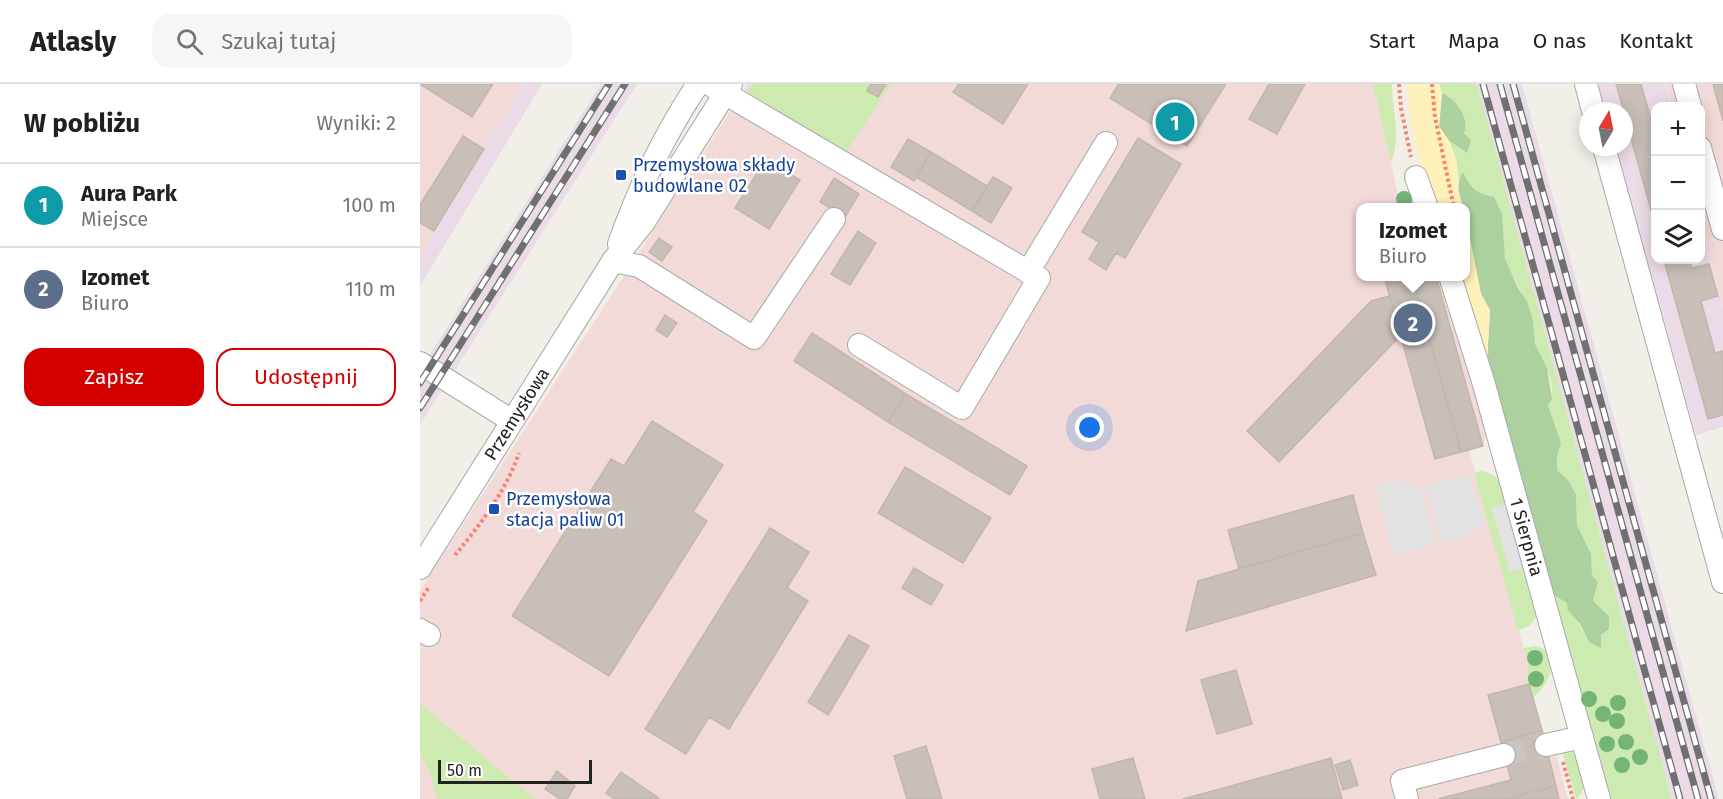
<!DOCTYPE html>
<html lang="pl">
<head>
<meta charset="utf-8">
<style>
  :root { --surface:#fff; --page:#f6f6f6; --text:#202124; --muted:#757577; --line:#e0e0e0; --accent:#d40000 }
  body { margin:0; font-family:"Fira Sans",sans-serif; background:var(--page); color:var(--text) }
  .controls { position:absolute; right:18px; top:18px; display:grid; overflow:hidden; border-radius:12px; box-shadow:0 3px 15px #0003 }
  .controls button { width:54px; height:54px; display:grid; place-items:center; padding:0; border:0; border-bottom:2px solid var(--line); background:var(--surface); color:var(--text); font:30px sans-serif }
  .compass { position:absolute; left:1159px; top:18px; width:54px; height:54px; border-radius:50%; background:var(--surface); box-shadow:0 3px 15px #0003; rotate:10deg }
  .scale { position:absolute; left:18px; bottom:15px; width:154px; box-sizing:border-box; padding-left:6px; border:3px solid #222; border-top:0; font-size:16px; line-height:21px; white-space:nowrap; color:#222; -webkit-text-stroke:4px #fff; paint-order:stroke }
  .you { position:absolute; left:670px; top:344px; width:21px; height:21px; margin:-15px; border:4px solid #fff; border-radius:50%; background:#1a73e8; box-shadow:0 0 0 9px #1a73e833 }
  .badge { display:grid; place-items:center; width:39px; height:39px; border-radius:50%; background:var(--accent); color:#fff; font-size:20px; font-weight:700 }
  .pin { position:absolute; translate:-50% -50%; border:3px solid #fff; box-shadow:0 2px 6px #0006 }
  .popup { position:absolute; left:936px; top:119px; width:114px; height:78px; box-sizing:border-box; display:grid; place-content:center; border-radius:12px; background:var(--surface); filter:drop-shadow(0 2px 4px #0005); font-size:20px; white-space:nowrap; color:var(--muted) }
  .popup b { font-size:22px; color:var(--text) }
  .popup::after { content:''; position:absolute; left:50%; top:100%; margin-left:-12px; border:12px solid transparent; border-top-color:var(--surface) }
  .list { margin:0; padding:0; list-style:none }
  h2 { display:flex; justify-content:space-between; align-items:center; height:78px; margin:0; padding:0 24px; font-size:26px }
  h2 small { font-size:20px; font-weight:400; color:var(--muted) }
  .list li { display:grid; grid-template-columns:39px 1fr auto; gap:18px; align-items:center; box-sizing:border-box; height:84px; padding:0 24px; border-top:2px solid var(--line) }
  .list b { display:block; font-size:22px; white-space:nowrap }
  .list p { margin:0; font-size:20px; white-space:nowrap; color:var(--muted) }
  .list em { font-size:20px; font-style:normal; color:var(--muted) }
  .actions { display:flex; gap:12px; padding:18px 24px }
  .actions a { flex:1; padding:14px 0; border:2px solid var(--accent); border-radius:18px; text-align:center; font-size:21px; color:var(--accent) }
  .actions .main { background:var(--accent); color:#fff }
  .icon { flex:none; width:33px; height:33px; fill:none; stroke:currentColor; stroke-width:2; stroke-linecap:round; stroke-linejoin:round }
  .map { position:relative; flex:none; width:1303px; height:715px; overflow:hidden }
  header { display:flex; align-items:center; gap:36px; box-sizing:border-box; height:84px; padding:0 30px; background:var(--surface); border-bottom:2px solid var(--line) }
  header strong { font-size:28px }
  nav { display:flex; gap:33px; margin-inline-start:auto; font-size:21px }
  .search { width:420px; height:54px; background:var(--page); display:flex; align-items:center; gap:15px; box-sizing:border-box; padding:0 21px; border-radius:18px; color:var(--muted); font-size:22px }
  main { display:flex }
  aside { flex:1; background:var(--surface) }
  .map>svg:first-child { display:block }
  .commercial { fill:#f2dad9 }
  .industrial { fill:#ebdbe8 }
  .grass { fill:#cdebb0 }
  .forest { fill:#add19e }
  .sand { fill:#fff1ba }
  .parking { fill:#e2e2e2 }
  .building { fill:#c7bfb8; stroke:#c4b6ab; stroke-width:1.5 }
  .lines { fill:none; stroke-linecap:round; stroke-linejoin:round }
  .minor-tunnel { stroke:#c8c6c1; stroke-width:22; stroke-dasharray:22 11; stroke-linecap:butt }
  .minor-casing { stroke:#a9a9a9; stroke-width:24 }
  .path { stroke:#fa8072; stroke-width:4; stroke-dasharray:3 3; stroke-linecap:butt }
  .minor { stroke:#fff; stroke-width:22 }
  .rail-casing { stroke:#707070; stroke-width:7 }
  .rail { stroke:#fff; stroke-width:4.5; stroke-dasharray:14; stroke-linecap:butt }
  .tree { fill:#74b475 }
  .transit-dot { fill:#1a4fb4; stroke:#fff; stroke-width:2 }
  .labels { text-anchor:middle; stroke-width:5; stroke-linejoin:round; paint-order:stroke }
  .transit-label { font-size:18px; fill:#164399; stroke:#fff; text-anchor:start }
  .street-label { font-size:18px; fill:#222; stroke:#fff }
</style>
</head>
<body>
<header>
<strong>Atlasly</strong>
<div class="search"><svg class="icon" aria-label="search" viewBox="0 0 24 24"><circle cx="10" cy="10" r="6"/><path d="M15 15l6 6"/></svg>Szukaj tutaj</div>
<nav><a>Start</a><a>Mapa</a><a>O nas</a><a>Kontakt</a></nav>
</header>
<main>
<aside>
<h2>W pobliżu<small>Wyniki: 2</small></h2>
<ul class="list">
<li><span class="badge" style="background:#0f9aa8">1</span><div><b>Aura Park</b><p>Miejsce</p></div><em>100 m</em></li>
<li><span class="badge" style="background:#5c6f8a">2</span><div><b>Izomet</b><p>Biuro</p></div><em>110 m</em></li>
</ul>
<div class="actions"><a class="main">Zapisz</a><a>Udostępnij</a></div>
</aside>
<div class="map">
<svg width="1303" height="715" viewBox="0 0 1303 715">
  <rect width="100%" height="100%" fill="#f2efe9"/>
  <path class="commercial" d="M0,0h105l-61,96 -44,79z
    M328,0h625l28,123 -41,1v68l80,1 47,154 -4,15 -14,4 59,214 -1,14 15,52 14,25 12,44h-1148v-208z
    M1246,0h57v224l-22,-89 -1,-113h-28z"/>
  <path class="industrial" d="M105,0h17l-122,202v-27l44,-79z
    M181,0h36l-217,341v-55z
    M1057,0h45l197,715h-47z
    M1178,0h67l6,22h-15v154h44l1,-38 22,87v118l-27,8 -80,-288h8v-36h-18z"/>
  <path class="grass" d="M333,0h138l-47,71 -98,-60z
    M953,0h19c0,29 10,50 -1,79z
    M1019,0h38l195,715h-64l-56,-205 15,9 22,39 12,5v-12l-8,-34 5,-19 -6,-7 -1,-21 -14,-29 -1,-31 -8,-14 -11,-10v-13l4,-14 -13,-38c12,-21 -6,-41 -13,-61 -4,-13 -3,-27 -8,-41 -6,-15 -18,-29 -22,-46 -4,-19 -7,-40 -11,-60 -18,-4 -23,-7 -31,-24l-4,10 -3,-24 -7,-18 17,12 -3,-39 -13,-17 -8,-4z
    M1061,387c19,3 22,15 26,32l-15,5 18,63 15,-4 13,48 -9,11 -11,5 -44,-158z
    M1116,562l14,6c5,19 -3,33 -17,46l-6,-20 1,-14 -5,-16z
    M0,620l115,95h-98l-6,-24 -11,-22z
    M1141,663c6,2 14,5 17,11 7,13 11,31 -2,41z"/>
  <path class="forest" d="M1022,9c14,6 28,25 22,40l7,7 -4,13 -18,-12 -10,-15z
    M1043,88c8,17 13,21 31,25l8,17 3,45 13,29 9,13 6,20 2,23 12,24 5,31 -4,6 13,38 -4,14v13l11,10 8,14 1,31 14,29 1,21 6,7 -5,19 16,15v13l-8,6v13l-12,-6 -9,-18 -12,-14 -1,-7 -15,-9 -65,-233 3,-51 -9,-16 -15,-75v-11l-3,-1c-4,-12 -8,-23 0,-35z"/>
  <path class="sand" d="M987,0h32l3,9 -3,33 10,15 7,18 2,31 5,17h-29c-15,-43 -24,-76 -27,-123z
    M1046,135l15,75 9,16 -3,51 -30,-84 9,-1z"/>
  <path class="parking" d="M1049,391l15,50 -14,5 1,5 -29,8 -16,-56z
    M976,396l25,8 16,55 -43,13 -19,-70z
    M1087,419l18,64 -15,5 -18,-65z"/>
  <path class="building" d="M0,0h73l-21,33z
    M451,0h15l-8,13 -11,-6z
    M539,0h69l-25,40 -50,-32z
    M699,0h107l-39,62 -77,-48z
    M849,0h36l-28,50 -28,-15z
    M1196,0h25l15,53v91z
    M1293,0h10v37z
    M43,52l21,13 -50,82 -14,-8v-18z
    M718,54l43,26 -56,94 -9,-5 -10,17 -17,-11 10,-17 -17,-10z
    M488,55l23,13 -17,29 -23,-14z
    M511,68l56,34 -15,25 -56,-34z
    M346,75l34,21 -31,49 -34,-21z
    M573,93l19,11 -21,35 -19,-12z
    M414,94l25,16 -14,23 -25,-15z
    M438,147l18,12 -26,42 -19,-11z
    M239,154l13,9 -10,14 -13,-9z
    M1244,176h25l3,8 17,-4 9,32 -17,5 14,52 8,-2v64l-15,4z
    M964,192h28l49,176 -26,7z
    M992,192h24l47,170 -22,6z
    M970,212l10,40 -121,126 -32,-31 124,-130z
    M245,231l12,8 -10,14 -11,-7z
    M392,249l94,61 -18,28 -94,-61z
    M486,310l121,72 -17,29 -122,-73z
    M232,337l71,44 -30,47 14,9 -98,155 -97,-60 99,-157 13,7z
    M485,383l86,51 -28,45 -85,-50z
    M933,411l10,38 -124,36 -11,-39z
    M350,444l39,24 -22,36 21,13 -79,128 -20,-12 -23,37 -41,-25z
    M943,449l13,42 -190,56 12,-50z
    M494,484l29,17 -12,20 -29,-17z
    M429,551l20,11 -41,69 -20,-13z
    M816,586l16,54 -35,10 -16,-54z
    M1109,600l13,46 -41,12 -13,-47z
    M1122,646l14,56 -50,13h-68l73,-19 -10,-38z
    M506,662l16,53h-35l-13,-43z
    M713,674l12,41h-45l-8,-30z
    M911,674l11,41h-160l20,-5z
    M930,676l8,25 -15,5 -8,-25z
    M137,687l18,15 -8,13h-7l-15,-10z
    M201,688l39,27h-45l-9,-6z
    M1136,702l3,13h-53z"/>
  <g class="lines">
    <path class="minor-tunnel" d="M1084,671l42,-10"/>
    <g class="minor-casing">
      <g id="minor">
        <path d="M289,0l330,194 -77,130 -103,-63"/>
        <path d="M1166,0l7,27"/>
        <path d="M1264,0l6,22"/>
        <path d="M1184,63l119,435"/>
        <path d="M1280,64l23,81"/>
        <path d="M996,93l11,31"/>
        <path d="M199,160c19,-54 47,-112 79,-160"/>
        <path d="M193,177l26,5 115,72 80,-119"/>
        <path d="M608,188l78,-129"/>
        <path id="s1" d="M1030,192l33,105 116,418"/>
        <path d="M0,279l92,58"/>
        <path id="s2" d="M0,484l193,-307 31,-39 87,-138"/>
        <path d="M0,546l9,5"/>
        <path d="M1126,661l36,-8"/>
        <path d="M987,715l-5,-18 102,-26"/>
      </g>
    </g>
    <path class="path" d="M979,0l2,24 10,49
      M1012,0l3,33 19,91
      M35,471c25,-30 51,-64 64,-102
      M0,517l9,-14
      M1143,678l10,37"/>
    <use href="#minor" class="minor"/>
    <g class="rail-casing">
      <path id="rail" d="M1063,0l197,715
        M1080,0l198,715
        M1093,0l198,715
        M0,299l189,-299
        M0,324l205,-324"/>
    </g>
    <use href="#rail" class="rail"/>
  </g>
  <g class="tree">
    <circle cx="984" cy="115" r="8"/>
    <circle cx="1115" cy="574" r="8"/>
    <circle cx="1116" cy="595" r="8"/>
    <circle cx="1169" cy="615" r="8"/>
    <circle cx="1198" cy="619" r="8"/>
    <circle cx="1183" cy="630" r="8"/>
    <circle cx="1197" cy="637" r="8"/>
    <circle cx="1206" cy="658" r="8"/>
    <circle cx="1187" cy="660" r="8"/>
    <circle cx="1220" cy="673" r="8"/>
    <circle cx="1202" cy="681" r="8"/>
  </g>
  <g class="transit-dot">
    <rect x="195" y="85" width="12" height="12" rx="3"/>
    <rect x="68" y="419" width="12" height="12" rx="3"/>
  </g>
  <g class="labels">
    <g class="transit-label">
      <text x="213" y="87">Przemysłowa składy<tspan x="213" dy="21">budowlane 02</tspan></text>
      <text x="86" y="421">Przemysłowa<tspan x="86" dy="21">stacja paliw 01</tspan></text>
    </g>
    <g class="street-label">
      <text dy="6" stroke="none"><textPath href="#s2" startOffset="182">Przemysłowa</textPath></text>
      <text dy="6" stroke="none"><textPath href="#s1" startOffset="272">1 Sierpnia</textPath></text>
    </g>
  </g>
</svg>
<div class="controls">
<button>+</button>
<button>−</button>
<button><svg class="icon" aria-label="layers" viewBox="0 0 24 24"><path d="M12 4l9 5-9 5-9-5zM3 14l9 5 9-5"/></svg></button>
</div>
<svg class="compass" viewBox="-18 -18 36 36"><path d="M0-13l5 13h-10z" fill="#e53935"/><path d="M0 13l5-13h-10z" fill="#757577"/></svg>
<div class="scale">50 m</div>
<div class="you"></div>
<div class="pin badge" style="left:755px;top:38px;background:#0f9aa8">1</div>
<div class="pin badge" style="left:993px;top:239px;background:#5c6f8a">2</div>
<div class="popup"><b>Izomet</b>Biuro</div>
</div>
</main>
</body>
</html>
